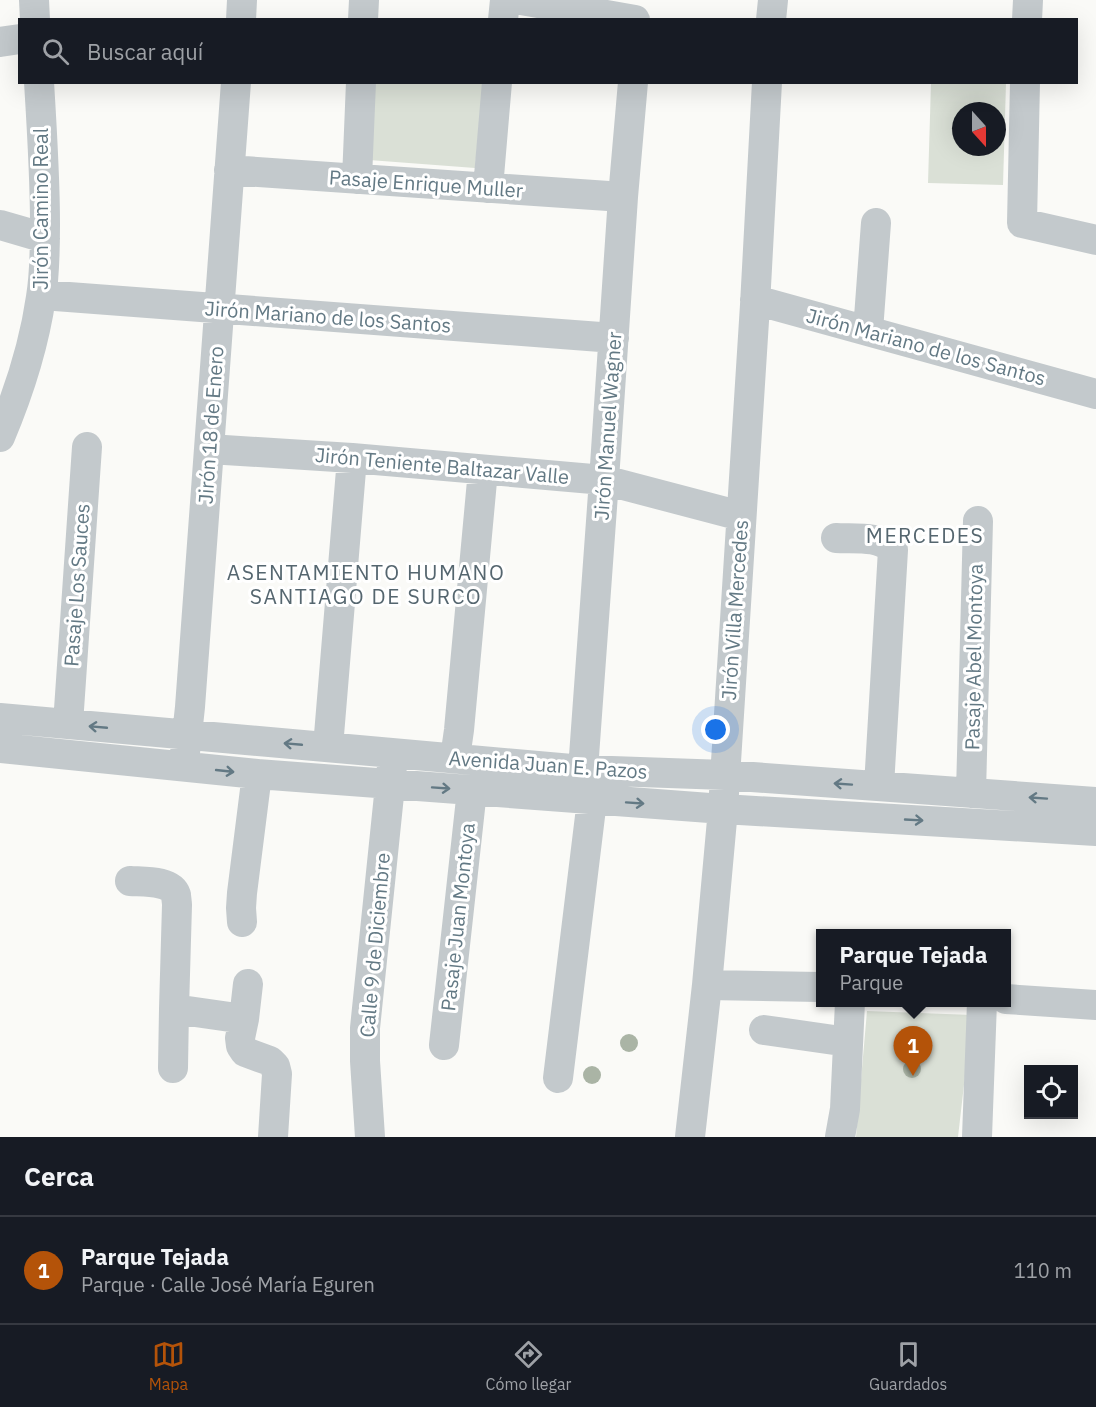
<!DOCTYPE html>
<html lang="es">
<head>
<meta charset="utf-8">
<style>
  :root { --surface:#171b24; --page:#20242c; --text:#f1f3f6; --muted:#9ea1a6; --line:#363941; --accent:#b45309 }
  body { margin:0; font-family:"IBM Plex Sans",sans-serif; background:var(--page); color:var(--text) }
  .controls { position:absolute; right:18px; bottom:18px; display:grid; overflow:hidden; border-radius:0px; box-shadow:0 6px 24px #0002 }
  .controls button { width:54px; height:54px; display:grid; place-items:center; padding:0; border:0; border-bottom:2px solid var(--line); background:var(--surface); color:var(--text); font:30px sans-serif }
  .compass { position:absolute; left:952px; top:102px; width:54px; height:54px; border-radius:50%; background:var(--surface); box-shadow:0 6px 24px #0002; rotate:159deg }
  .you { position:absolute; left:716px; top:730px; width:21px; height:21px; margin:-15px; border:4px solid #fff; border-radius:50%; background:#1a73e8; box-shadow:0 0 0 9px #1a73e833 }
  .badge { display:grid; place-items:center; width:39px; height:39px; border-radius:50%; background:var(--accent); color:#fff; font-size:20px; font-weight:700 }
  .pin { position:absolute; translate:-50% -50px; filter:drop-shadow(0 2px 3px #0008) }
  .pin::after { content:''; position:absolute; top:32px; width:21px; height:18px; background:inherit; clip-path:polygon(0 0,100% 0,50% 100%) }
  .popup { position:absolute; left:816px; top:929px; width:195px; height:78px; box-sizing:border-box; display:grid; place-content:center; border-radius:0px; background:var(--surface); filter:drop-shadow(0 2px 4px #0005); font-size:20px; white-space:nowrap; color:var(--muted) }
  .popup b { font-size:22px; color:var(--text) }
  .popup::after { content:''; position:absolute; left:50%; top:100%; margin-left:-12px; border:12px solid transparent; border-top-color:var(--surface) }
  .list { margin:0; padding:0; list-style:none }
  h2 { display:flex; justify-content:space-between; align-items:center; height:78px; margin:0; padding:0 24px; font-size:26px }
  h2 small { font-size:20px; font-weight:400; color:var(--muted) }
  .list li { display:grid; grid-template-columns:39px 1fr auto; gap:18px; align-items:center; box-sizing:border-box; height:108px; padding:0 24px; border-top:2px solid var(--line) }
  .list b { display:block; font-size:22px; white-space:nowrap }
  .list p { margin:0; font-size:20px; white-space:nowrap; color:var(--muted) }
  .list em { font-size:20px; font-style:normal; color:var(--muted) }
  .icon { flex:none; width:33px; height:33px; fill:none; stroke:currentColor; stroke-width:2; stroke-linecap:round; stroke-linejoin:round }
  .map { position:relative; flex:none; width:1096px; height:1137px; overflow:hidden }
  .search { position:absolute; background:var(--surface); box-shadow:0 6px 24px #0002; left:18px; right:18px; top:18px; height:66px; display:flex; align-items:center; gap:15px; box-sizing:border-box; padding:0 21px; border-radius:0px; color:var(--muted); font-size:22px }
  .sheet { height:186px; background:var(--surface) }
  nav { display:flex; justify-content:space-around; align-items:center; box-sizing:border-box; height:84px; border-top:2px solid var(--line); background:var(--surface); font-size:16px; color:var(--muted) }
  nav a { display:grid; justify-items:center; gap:3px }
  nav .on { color:var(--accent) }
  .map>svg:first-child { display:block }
  .green { fill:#dae0d6; fill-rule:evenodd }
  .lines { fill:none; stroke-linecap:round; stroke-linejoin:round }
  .minor { stroke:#c3c9cc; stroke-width:30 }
  .tree { fill:#aab4a5 }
  .oneway { stroke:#637984 }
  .labels { text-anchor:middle; stroke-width:6; stroke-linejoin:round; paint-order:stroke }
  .street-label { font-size:20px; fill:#637984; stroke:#fff }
  .neighbourhood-label { font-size:21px; letter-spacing:1.5px; fill:#55666f; stroke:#fff }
</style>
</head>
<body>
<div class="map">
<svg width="1096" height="1137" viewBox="0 0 1096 1137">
  <rect width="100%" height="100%" fill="#fafaf7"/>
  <path class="green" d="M372,83h111l-8,85 -106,-8z
    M931,83h75l-3,102 -75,-2zM961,111h36v36h-36z
    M867,1011l105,4 -14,122h-102z"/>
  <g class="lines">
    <path class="minor" d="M34,0l1,20
      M521,0l114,20
      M241,20l1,-20
      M363,20l1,-20
      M503,20l2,-20
      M771,20l2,-20
      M1027,20l1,-20
      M0,42l20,-3
      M1025,82l-3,141 74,17
      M229,170l394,27
      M357,179l4,-97
      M488,188l9,-106
      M0,225l45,13
      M42,295l572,43
      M755,300l341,94
      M868,331l8,-108
      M0,437c19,-45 34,-91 41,-140 4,-24 4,-49 4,-73 0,-47 -3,-94 -6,-142
      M209,449l143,9 252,22 137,36
      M836,538c19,1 43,-3 57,12l-14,236
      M0,718l583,52 142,5 371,27
      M68,724l19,-277
      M328,747l24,-289
      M0,748l257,26 466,35 373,22
      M185,753l5,-46 46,-625
      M455,758l4,-28 24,-260
      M583,770l21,-290 19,-283 10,-115
      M971,793l7,-272
      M130,881c13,1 41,-1 46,14 0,1 1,8 1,10l-3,104 70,10
      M242,922l-1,-14 1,-15 15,-119
      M248,984l-4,35 -4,19 1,8 4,6 25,9 5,5 2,8 -4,63
      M707,985l113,2
      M1006,999l90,6
      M764,1030l84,12
      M444,1045l28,-255
      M173,1068l1,-59
      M558,1078l34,-278
      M370,1137l-5,-76v-33l27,-262
      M690,1137l17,-152 16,-176 32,-504 12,-223
      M840,1137l5,-28 5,-107
      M977,1137l5,-135"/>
  </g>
  <g class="tree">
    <circle cx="629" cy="1043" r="9"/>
    <circle cx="912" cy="1069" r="9"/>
    <circle cx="592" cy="1075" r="9"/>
  </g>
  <defs><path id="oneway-shaft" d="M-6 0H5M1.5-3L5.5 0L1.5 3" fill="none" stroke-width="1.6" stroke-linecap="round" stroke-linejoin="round" transform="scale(1.5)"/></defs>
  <g class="oneway">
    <use href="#oneway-shaft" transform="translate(98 727) rotate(-175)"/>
    <use href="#oneway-shaft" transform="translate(293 744) rotate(-175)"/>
    <use href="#oneway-shaft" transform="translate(225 771) rotate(6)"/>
    <use href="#oneway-shaft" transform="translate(843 784) rotate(-176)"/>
    <use href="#oneway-shaft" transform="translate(441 788) rotate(4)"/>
    <use href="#oneway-shaft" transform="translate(1038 798) rotate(-176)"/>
    <use href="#oneway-shaft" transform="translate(635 803) rotate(4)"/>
    <use href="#oneway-shaft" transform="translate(914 820) rotate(3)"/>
  </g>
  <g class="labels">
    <g class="street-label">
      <text transform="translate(426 184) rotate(4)" y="7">Pasaje Enrique Muller</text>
      <text transform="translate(41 209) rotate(-90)" y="7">Jirón Camino Real</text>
      <text transform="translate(328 317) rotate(4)" y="7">Jirón Mariano de los Santos</text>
      <text transform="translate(926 347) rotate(15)" y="7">Jirón Mariano de los Santos</text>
      <text transform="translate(211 425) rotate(-86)" y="7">Jirón 18 de Enero</text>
      <text transform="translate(608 426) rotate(-86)" y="7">Jirón Manuel Wagner</text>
      <text transform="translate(442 466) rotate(5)" y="7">Jirón Teniente Baltazar Valle</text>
      <text transform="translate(77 585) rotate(-86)" y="7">Pasaje Los Sauces</text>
      <text transform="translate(735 610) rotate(-86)" y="7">Jirón Villa Mercedes</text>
      <text transform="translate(974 657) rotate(-89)" y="7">Pasaje Abel Montoya</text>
      <text transform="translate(548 765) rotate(4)" y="7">Avenida Juan E. Pazos</text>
      <text transform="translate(458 917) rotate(-84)" y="7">Pasaje Juan Montoya</text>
      <text transform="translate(375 945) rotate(-85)" y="7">Calle 9 de Diciembre</text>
    </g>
    <g class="neighbourhood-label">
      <text x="925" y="543">MERCEDES</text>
      <text x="366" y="580">ASENTAMIENTO HUMANO<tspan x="366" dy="24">SANTIAGO DE SURCO</tspan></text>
    </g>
  </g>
</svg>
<div class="controls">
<button><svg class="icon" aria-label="locate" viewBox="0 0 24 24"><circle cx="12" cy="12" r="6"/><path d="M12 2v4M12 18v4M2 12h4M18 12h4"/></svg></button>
</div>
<svg class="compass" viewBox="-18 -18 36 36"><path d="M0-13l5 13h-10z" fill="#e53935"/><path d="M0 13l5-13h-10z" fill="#9ea1a6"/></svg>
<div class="you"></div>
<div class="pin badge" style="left:913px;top:1076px">1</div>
<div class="popup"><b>Parque Tejada</b>Parque</div>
<div class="search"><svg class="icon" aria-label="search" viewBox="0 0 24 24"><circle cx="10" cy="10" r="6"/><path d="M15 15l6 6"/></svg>Buscar aquí</div>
</div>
<section class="sheet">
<h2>Cerca<small></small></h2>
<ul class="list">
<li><span class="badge">1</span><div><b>Parque Tejada</b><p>Parque · Calle José María Eguren</p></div><em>110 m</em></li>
</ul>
</section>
<nav>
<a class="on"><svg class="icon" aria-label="map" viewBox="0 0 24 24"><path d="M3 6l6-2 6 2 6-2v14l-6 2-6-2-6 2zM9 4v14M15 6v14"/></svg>Mapa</a>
<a><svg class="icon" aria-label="directions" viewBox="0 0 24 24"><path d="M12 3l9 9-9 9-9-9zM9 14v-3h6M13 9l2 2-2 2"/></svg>Cómo llegar</a>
<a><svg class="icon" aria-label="saved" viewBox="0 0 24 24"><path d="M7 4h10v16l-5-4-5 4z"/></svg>Guardados</a>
</nav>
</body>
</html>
